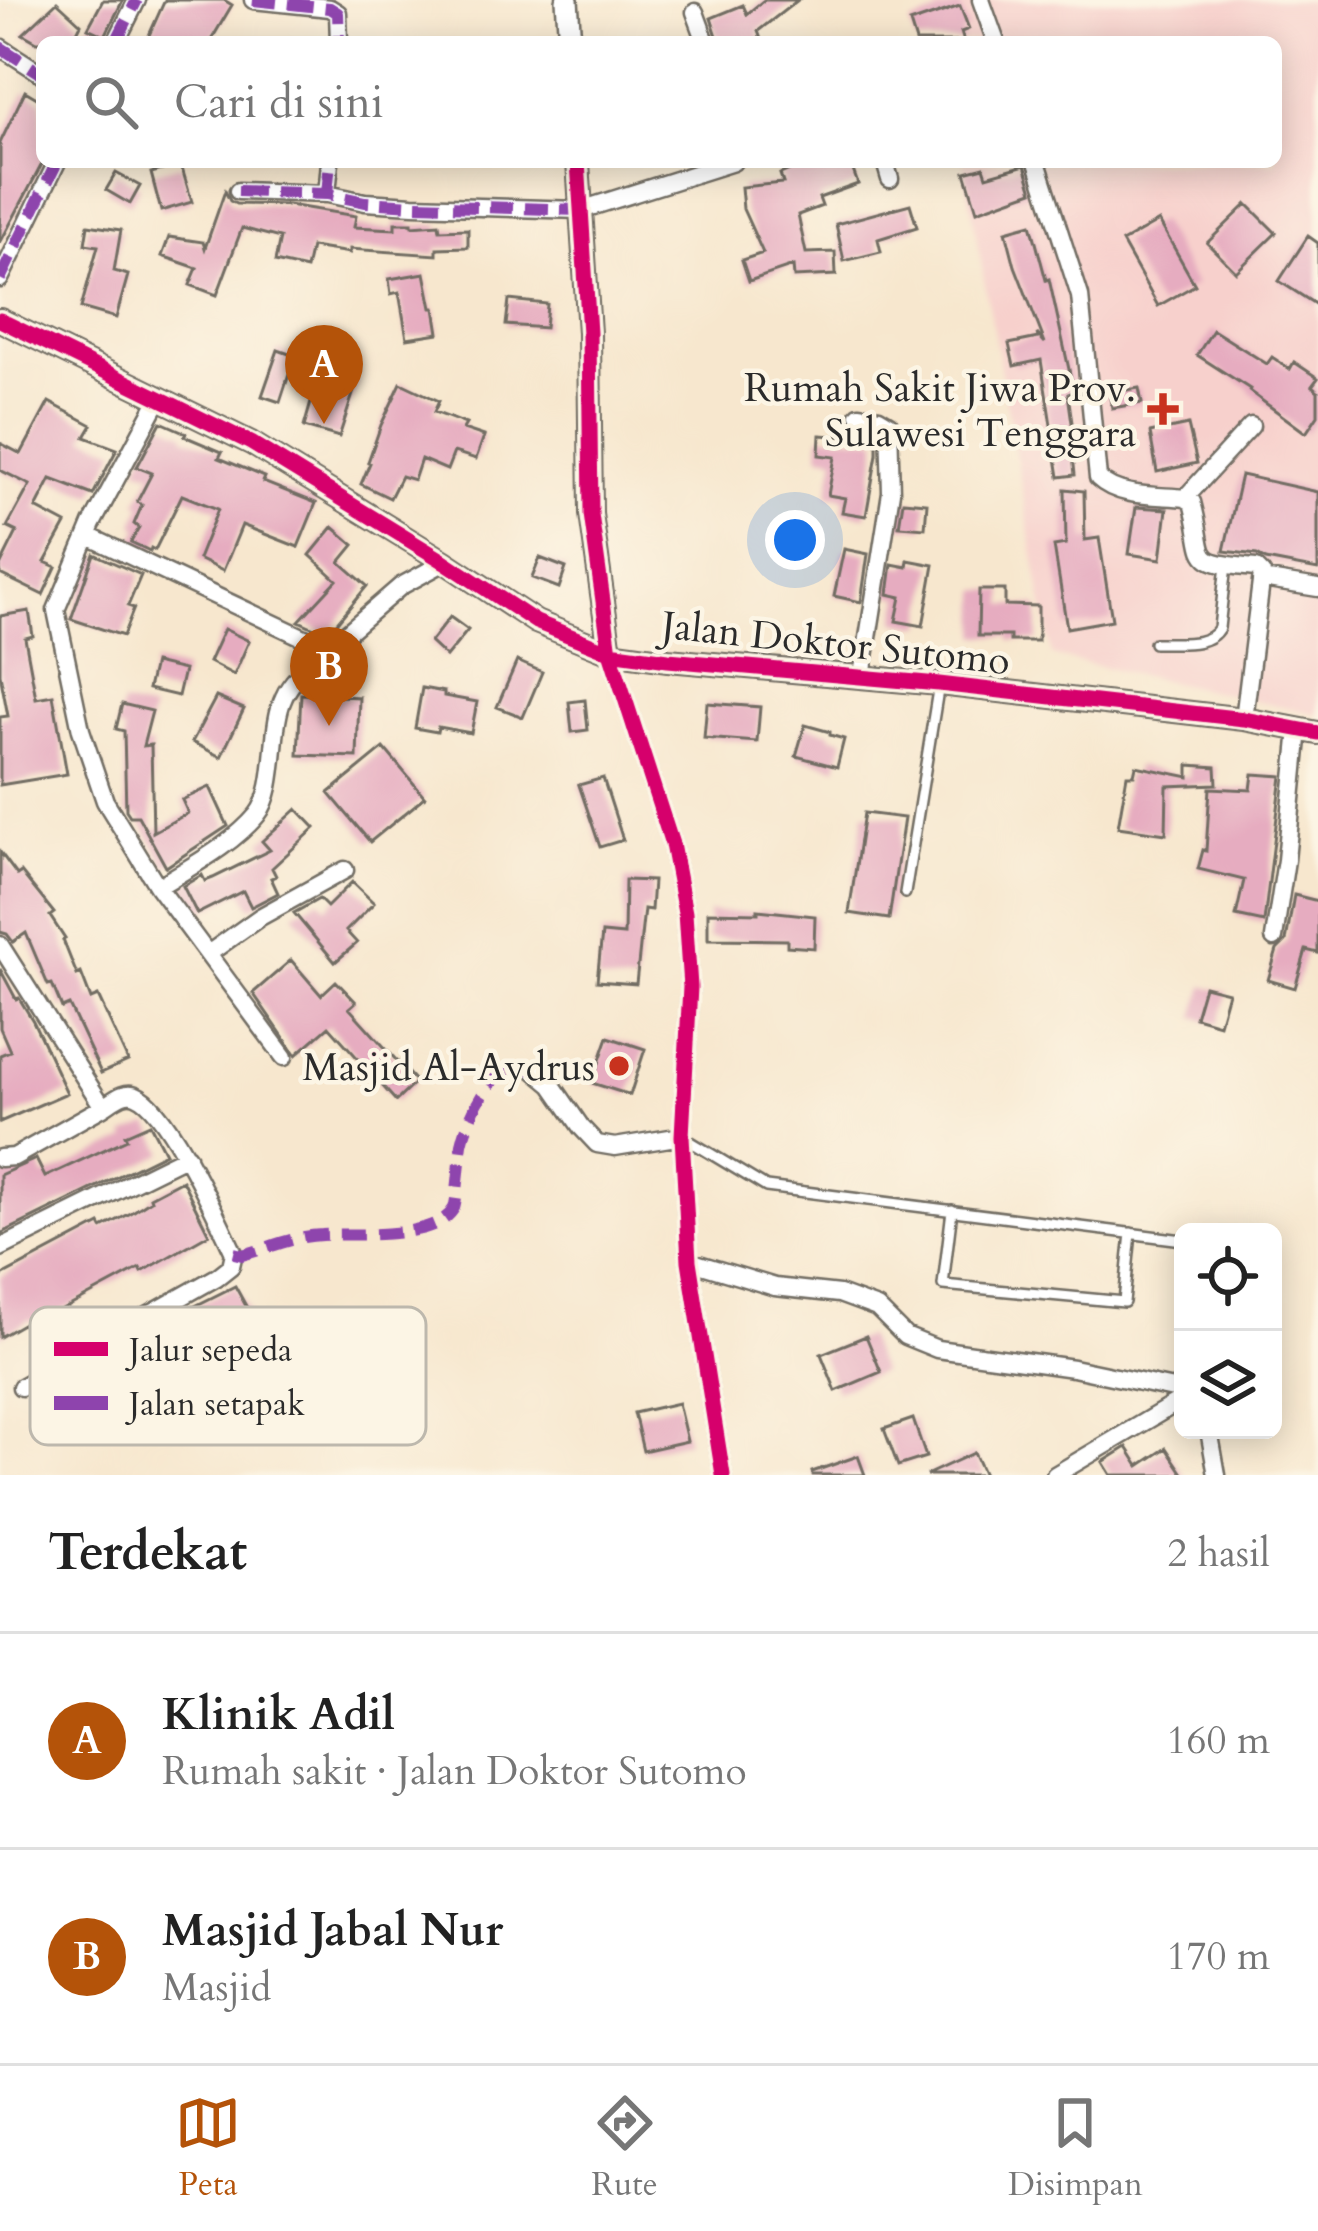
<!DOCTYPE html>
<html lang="id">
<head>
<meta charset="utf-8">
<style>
  :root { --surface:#fff; --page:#f6f6f6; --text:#222; --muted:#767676; --line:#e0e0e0; --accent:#b45309 }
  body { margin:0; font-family:Cardo,serif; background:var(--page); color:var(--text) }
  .controls { position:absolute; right:36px; bottom:36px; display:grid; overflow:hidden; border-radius:18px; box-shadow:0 6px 30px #0003 }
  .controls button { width:108px; height:108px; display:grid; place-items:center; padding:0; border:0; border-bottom:3px solid var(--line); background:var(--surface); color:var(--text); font:60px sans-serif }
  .you { position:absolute; left:795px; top:540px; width:42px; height:42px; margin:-30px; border:9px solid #fff; border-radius:50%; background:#1a73e8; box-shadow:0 0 0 18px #1a73e833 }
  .badge { display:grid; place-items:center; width:78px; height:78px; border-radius:50%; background:var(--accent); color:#fff; font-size:39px; font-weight:700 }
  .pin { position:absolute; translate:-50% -99px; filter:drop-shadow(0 3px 6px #0008) }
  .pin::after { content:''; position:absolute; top:63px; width:42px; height:36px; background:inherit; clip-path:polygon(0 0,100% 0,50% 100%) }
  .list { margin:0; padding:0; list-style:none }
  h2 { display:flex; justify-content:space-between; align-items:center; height:156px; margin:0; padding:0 48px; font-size:51px }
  h2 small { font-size:39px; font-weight:400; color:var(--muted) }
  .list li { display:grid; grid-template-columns:78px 1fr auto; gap:36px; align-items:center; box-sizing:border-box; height:216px; padding:0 48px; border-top:3px solid var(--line) }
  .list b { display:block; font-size:45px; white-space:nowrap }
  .list p { margin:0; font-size:39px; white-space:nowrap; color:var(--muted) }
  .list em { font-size:39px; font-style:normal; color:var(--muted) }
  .icon { flex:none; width:66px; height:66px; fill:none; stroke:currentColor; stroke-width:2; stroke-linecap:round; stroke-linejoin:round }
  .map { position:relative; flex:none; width:1318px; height:1475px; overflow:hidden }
  .search { position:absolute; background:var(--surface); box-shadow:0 6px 30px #0003; left:36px; right:36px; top:36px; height:132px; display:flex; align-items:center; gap:30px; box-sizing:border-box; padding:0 42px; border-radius:18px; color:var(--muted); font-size:45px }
  .sheet { height:588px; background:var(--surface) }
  nav { display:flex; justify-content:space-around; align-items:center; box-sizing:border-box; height:168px; border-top:3px solid var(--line); background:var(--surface); font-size:33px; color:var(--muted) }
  nav a { display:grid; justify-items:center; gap:6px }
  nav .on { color:var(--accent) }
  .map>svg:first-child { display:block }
  .built { fill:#f7d0cc }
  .building { fill:#e6acc0 }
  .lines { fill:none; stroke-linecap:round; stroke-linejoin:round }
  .service-casing { stroke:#726d64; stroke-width:14 }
  .minor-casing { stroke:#726d64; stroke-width:21 }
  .tertiary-casing { stroke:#726d64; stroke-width:26 }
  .service { stroke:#fff; stroke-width:9 }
  .minor { stroke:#fff; stroke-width:16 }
  .tertiary { stroke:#fff; stroke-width:21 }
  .quiet { stroke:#8e44ad; stroke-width:12; stroke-dasharray:24 12; stroke-linecap:butt }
  .cycleway-casing { stroke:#fcf5e5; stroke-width:22 }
  .cycleway { stroke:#d6006c; stroke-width:15 }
  .poi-dot { fill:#c8321e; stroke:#fcf5e5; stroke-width:4.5 }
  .labels { text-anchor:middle; stroke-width:9; stroke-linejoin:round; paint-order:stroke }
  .poi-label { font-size:39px; fill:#2b2b2b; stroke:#fcf5e5; text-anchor:end }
  .street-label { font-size:39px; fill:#2b2b2b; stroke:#fcf5e5 }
  .key { fill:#fcf5e5; stroke:#bdb8ad; stroke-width:3 }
  .key-label { font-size:33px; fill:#2b2b2b }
</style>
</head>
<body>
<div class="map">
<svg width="1318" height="1475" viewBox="0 0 1318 1475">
  <rect width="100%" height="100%" fill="#fcf5e5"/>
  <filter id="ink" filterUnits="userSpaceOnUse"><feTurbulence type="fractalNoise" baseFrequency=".00833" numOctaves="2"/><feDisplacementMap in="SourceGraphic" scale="24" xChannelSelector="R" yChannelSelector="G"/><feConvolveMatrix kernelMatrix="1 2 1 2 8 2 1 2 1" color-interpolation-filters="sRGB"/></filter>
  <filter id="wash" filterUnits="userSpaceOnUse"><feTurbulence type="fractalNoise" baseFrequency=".004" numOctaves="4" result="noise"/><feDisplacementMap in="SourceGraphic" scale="48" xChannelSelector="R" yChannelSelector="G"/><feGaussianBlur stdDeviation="2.7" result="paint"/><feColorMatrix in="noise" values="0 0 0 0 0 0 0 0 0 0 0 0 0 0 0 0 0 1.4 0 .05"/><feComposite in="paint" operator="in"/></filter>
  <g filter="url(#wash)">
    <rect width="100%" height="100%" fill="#f7e7ce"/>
    <path class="built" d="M934,0h384v714l-266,-58 -89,-494h313v-120h-335z"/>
    <g id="blocks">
      <path class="building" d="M103,0h20l-18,36 -17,-8z
        M165,0h59l8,5 -22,37h-64z
        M764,0h34l-40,31 4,11h-43l-8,-24 32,-13 4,9z
        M57,2l24,22 -9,18h-35l-14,-8z
        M960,6l9,23 -8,3 3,10h-48l-6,-19z
        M25,91l17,10v63l-42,79v-100z
        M808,162h42l8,22 -39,14 3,8 -24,9 8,38 29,-1 1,23 -42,2 -1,-11 -44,15 -7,-21 21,-7 -20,-44 -2,-22 42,-4 -3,-9z
        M181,165l11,37 -31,9 -10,-38z
        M1025,165l8,26 -56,20 -12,-39 19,-5 3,9z
        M116,173l24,13 -10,18 -24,-14z
        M225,191l5,10 6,3 52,1 68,11 -2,11 41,2v-6h17v3l27,-2 1,6 28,-1v18l-31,1v7l-87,-6v4l-39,-6 -5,22 -31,-7 5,-24 -38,-10 -25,67 -27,-10 7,-17 -35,-12 7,-19 34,5 2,6z
        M910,204l7,23 -39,12 3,13 -37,9 -8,-37z
        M1247,204l29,29 -40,39 -29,-29z
        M1159,221l36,64 -37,21 -36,-64z
        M1031,224l15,56 3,-1 25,113 -6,2 6,43h-3l4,38 -16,2 -18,-117 -27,6 -5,-22 29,-6 -1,-4 8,9 -30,-77 -9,-35z
        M88,225l33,5 -7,41 14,4 -12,43 -35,-10 17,-62 -13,-2z
        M1308,236l10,7v63l-39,-25z
        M425,273l7,35h3l4,25 -32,5 -8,-46 -8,2 -2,-15z
        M509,300l38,4 -2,24 -39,-3z
        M1213,330l54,34 5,-7 18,12 4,-7 24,16 -6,8 6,5v24l-12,18 -57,-42 1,-2 -53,-34z
        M328,343l27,10 -10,26 12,3 -18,55 -35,-10z
        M278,350l17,6 -15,46 -18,-6z
        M401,383l38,18 -5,11 32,12 -3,5 21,7 -8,23 -22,-7 -7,18 -26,-11 -7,21 -13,-4 -11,22 -29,-14 9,-21 -2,-1 13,-37z
        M1139,388l3,15 -30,5 -3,-15z
        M49,402l43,23 -7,12 32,12 -24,46 -42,-16 -15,29 30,16 -21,38 11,5 -13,28 -43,-21v-8l17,-34 -10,-5 23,-42 -30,-15v-27l21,11z
        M161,422l25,11 -2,3 38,16 -3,6 46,19 -2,5 53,21 -18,44 -56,-22 -19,46 -25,-12 20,-50 -36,-14 -27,55 -4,-2 -1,3 -19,-9 8,-14 -5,-4 8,-19 -5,-3 15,-29 -15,-6z
        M1188,425l9,38 -40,9 -7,-39z
        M820,435l57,4v15l-11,62 -24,-4 3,-14 -17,-3 7,-38 -16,-2z
        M1241,475l77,17v78l-52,-10 -9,-5 -33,-4z
        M1065,489l19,2 1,49 14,-2 13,82 -45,8 -13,-82 12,-2z
        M903,501l24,2 -2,25 -26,-2z
        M1136,507l31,2 -6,50 -32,-5z
        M333,527l21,18 -14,17 27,24 -33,40 -11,6 -24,-11 38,-41 -27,-25z
        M844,549l24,5 -7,48 -27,-6z
        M94,554l47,21 -13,31 6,2 -11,28 -52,-17z
        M540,558l26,10 -7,20 -27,-10z
        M908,560l26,5 -11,61 -27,-5 5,-24 -13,-3 4,-30 15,3z
        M979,590h26v15l33,1v35h-28v-5h-32z
        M29,611l4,25 -8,2 11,60 17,-3 14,79 -67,11v-68l8,-1 -8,-42v-58z
        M450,617l18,13 -22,27 -16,-15z
        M224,629l25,12 -15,34 -25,-13z
        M517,661l25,11 -19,45 -26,-10z
        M154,663l30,7 -6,26 -30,-7z
        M422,688l22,4v4l33,6 -6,31 -33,-6 -1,5 -22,-4z
        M301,694l58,3 -2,60 -59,-2z
        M216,697l28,12 -23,48 -29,-15z
        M585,700l3,30 -16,2 -3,-30z
        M707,703l53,4 -3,35 -53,-4z
        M122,704l30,7 -9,35 8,-1 2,87 35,-19 -6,-13 28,-13 18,39 -62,41 -28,-51h-8l-4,-6 -2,-79 -8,-2z
        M805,725l25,7v3l14,4 -7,28 -41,-11z
        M384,748l41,49 -55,45 -41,-49z
        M1189,765l27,2 1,17 -50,2 -1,48 -48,-7 9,-52h7l2,-9 53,11z
        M1253,774l29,2 -18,146 -28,-6 8,-36 -46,-11 5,-19 3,1 4,-63 41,2z
        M603,778l20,62 -23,7 -21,-62z
        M297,809l18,19 -43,40 4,8 -5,2 7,15 -27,14 -8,-16 -46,23 -14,-28 19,-11 3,6 8,-3 57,-28 -8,-9z
        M864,813l40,5 -15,101 -40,-6z
        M0,852l17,23 4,-3 33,41 -4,3 15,23 -2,1 14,35 4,-2 10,26 7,-3 30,65 -27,12 -32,-68 -7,3 -10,-24 -4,1 -22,-52 -13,9 -6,-8 -7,-2z
        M625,880l28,1 -2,29 -7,-1 -8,75 -39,-3 5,-48 22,2z
        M352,882l22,21 -28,28 11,12 -22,19 -41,-49 25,-14 8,8z
        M1294,895l24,6v52l-12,-3 -11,38 -27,-8 9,-30 9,-9z
        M758,910l57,6 -1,32 -27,-2v-6l-79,-1v-27l50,1z
        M291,960l30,35 15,-14 20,21 -7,6 67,74 -20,19 -67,-75 -33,29 -43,-62z
        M0,969l16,30 3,-1 14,23 34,72 -67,29v-67l10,-4 -10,-23z
        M1204,986l24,6 -9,32 -24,-7z
        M608,1037l37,12 -15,46 -38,-12z
        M150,1124l15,29 -165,81v-59l36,-16 9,18 82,-38 -2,-4z
        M182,1180l27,54 -67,38 -2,-4 -106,57 -3,-6 -31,18v-60l100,-53 2,4 29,-15 20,-13 -1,-3z
        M235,1286l22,40 5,-3 12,24 -36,17 -20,-40 -38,20 13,25 -33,17 -8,-15 -41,23 4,8 -25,13 -4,-9 -31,15 -12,-25 137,-72 -5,-8z
        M866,1336l15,36 -45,19 -15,-37z
        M678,1403l9,38 -44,10 -9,-38z
        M913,1419l13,38 -28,9 -14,-37z
        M1127,1447l12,19 27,-18 18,27h-73l-8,-13z
        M974,1453l10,22h-58z
        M858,1456l7,19h-52l-1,-3z"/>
    </g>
  </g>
  <g filter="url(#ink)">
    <use href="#blocks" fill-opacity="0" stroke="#726d64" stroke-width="3"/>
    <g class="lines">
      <g class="service-casing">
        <path id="service" d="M1154,643c21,-1 54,5 65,-15l7,-63
          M905,893l34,-209
          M683,1137l83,50 417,53
          M952,1210l-9,75 181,17 7,-69"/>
      </g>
      <g class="minor-casing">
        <path id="minor" d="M253,0l77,8 8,5 1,29
          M981,0l15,42
          M695,12l11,30
          M116,42l21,-42
          M0,47l42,27
          M885,162l5,17
          M1037,162l43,134 18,182c21,20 59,17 87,20l7,4c16,58 -5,60 64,66l6,6 -18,145
          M238,191l89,3 38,8 48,3 168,5 152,-48
          M327,194l3,-32
          M0,279l57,-117
          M160,397l-68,127 -36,86 25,120 24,71 53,86 126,170
          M859,415l20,3 10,6 2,68 -29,184
          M1185,498l66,-72
          M88,536l240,113 73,-63 44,-24
          M1262,579l56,9
          M610,652l62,192 13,69 5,74 -8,149 7,125 34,214
          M158,887c33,-21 73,-41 99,-72 22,-27 12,-87 27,-118 8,-19 29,-34 44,-48
          M1274,938l12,-78 13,-131
          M0,945l103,162 -89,50 -14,1
          M208,954l52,-37 85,-47
          M535,1071l17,14 29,42 16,17 18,3 67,-11
          M0,1248l187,-92
          M689,1261l86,26 64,7 38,14 28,28 32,13 136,19 110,23
          M21,1387l196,-110 14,-11 3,-13c-16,-33 -65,-145 -98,-158 -12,-5 -23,6 -33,12
          M1209,1430l8,45
          M1055,1475l128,-76"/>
      </g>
      <g class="tertiary-casing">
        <path id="tertiary" d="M567,0l3,42
          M578,162l11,171 2,181 19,138
          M0,320l251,123 194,119 91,60 74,30 58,8 271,24 305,35 74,14"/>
      </g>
      <use href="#service" class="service"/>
      <use href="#minor" class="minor"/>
      <use href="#tertiary" class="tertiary"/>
      <path class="quiet" d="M253,0l77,8 8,5 1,29
        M116,42l21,-42
        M0,47l42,27
        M238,191l89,3 38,8 48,3 168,5
        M327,194l3,-32
        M0,279l57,-117
        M234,1253l8,2c27,-7 52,-19 80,-20 32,-2 114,6 132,-27 3,-7 6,-51 8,-64 7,-31 35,-93 73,-73"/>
      <g class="cycleway-casing">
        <path id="cycleway" d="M578,162l11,171 2,181 19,138 62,192 13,69 5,74 -8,149 7,125 34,214
          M0,320l251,123 194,119 91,60 74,30 58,8 271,24 305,35 74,14"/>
      </g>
      <use href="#cycleway" class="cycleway"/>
    </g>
  </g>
  <g class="poi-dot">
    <path d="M1157 391h12v12h12v12h-12v12h-12v-12h-12v-12h12z"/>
    <circle cx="619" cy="1066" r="12"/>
  </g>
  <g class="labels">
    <g class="poi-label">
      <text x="1136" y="401">Rumah Sakit Jiwa Prov.<tspan x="1136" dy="45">Sulawesi Tenggara</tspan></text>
      <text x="595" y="1080">Masjid Al-Aydrus</text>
    </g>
    <g class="street-label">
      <text transform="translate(836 642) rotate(6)" y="14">Jalan Doktor Sutomo</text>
    </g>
  </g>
  <rect x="30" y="1307" width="396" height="138" rx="18" class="key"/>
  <rect x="54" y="1342" width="54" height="14" fill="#d6006c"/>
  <rect x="54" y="1396" width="54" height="14" fill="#8e44ad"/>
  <g class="key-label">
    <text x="129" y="1361">Jalur sepeda</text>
    <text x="129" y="1415">Jalan setapak</text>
  </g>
</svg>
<div class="controls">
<button><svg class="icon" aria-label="locate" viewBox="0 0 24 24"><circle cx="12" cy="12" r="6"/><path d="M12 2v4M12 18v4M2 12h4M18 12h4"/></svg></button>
<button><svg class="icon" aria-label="layers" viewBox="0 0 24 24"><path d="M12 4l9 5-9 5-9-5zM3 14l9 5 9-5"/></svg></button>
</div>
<div class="you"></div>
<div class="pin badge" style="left:324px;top:424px">A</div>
<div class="pin badge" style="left:329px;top:726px">B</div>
<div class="search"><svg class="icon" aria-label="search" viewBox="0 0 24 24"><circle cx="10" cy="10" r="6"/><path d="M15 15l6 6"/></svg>Cari di sini</div>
</div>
<section class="sheet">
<h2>Terdekat<small>2 hasil</small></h2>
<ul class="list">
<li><span class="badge">A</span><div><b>Klinik Adil</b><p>Rumah sakit · Jalan Doktor Sutomo</p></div><em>160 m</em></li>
<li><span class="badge">B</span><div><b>Masjid Jabal Nur</b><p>Masjid</p></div><em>170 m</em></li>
</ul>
</section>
<nav>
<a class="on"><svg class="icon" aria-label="map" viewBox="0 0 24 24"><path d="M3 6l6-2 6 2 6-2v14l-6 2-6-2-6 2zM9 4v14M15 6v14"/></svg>Peta</a>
<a><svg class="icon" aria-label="directions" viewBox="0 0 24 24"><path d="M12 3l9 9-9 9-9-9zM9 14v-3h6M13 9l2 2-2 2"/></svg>Rute</a>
<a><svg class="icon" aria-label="saved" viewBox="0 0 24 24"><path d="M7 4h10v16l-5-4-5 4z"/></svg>Disimpan</a>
</nav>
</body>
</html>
